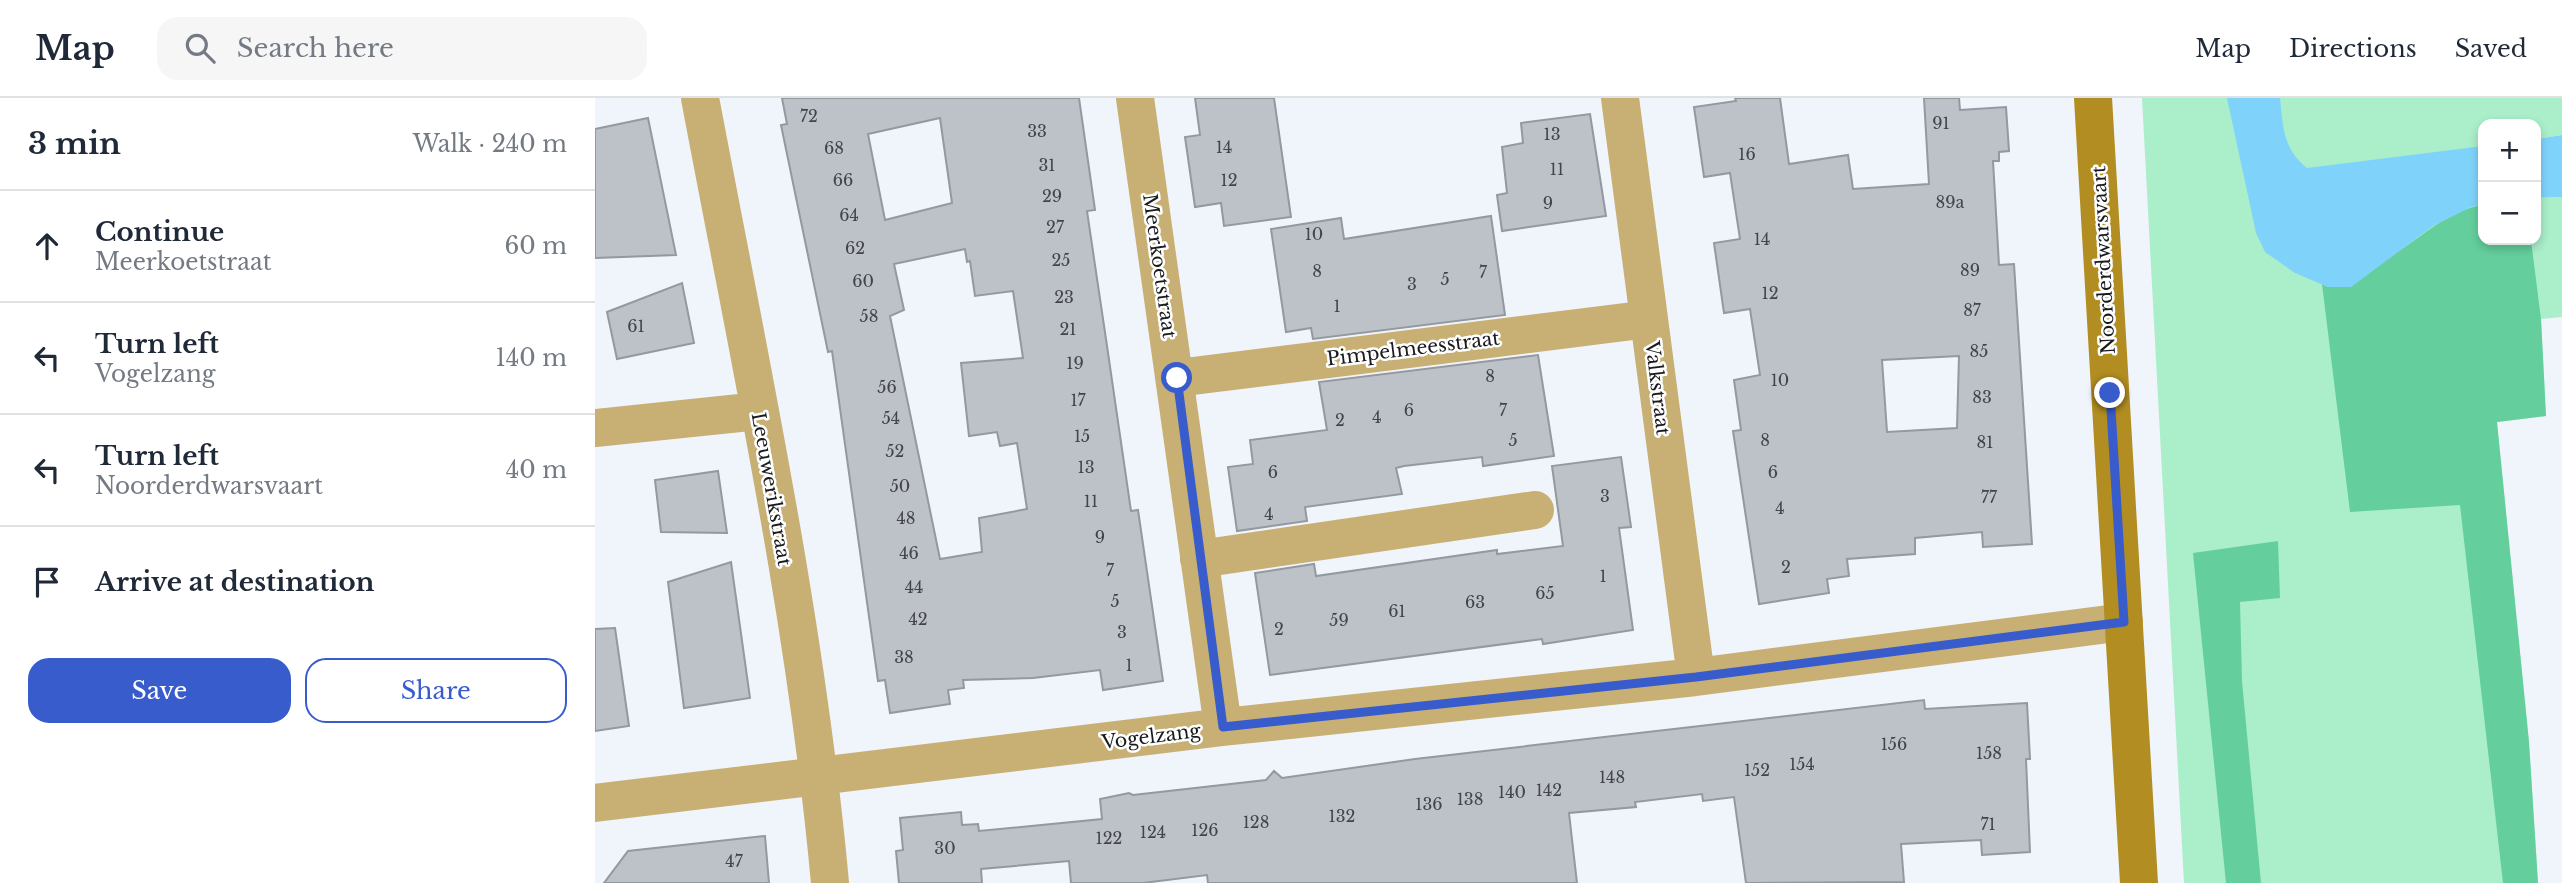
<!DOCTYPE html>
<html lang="en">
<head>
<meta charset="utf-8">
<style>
  :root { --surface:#fff; --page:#f6f6f7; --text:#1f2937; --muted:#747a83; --line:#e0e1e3; --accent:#395ccd }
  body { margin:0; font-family:"Libre Baskerville",serif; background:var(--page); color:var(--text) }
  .controls { position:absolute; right:21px; top:21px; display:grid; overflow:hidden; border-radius:14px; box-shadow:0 4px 10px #0003 }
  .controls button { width:63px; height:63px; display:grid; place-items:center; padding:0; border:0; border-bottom:2px solid var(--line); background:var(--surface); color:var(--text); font:35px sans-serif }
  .stop { position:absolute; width:21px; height:21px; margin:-16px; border:5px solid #395ccd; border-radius:50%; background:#fff }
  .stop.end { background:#395ccd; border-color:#fff; box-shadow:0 2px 7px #0008 }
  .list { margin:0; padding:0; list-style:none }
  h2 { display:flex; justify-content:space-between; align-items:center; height:91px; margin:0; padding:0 28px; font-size:30px }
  h2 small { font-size:23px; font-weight:400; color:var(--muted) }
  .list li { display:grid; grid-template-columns:46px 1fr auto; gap:21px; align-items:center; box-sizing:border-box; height:112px; padding:0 28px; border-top:2px solid var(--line) }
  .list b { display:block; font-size:26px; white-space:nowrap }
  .list p { margin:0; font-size:23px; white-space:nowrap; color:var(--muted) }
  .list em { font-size:23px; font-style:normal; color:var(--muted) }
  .actions { display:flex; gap:14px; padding:21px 28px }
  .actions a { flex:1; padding:16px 0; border:2px solid var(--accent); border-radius:21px; text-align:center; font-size:24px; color:var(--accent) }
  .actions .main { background:var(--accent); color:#fff }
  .icon { flex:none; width:38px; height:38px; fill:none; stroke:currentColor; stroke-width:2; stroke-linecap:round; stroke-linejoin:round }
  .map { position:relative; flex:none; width:1967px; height:785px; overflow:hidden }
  header { display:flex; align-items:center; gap:42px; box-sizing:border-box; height:98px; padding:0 35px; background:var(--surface); border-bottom:2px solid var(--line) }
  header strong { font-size:33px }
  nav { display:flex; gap:38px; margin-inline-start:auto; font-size:24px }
  .search { width:490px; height:63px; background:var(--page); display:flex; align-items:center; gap:18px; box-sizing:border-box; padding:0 24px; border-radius:21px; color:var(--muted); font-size:26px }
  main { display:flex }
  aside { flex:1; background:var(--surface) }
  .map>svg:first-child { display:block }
  .green { fill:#aaeeca }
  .forest { fill:#64cf9d }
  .water { fill:#7fd3fb }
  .building { fill:#bdc1c8; stroke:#94989f; stroke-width:2; fill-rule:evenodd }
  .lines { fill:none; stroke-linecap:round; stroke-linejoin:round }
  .street { stroke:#c8b074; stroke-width:38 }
  .secondary { stroke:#b28d21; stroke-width:38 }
  .route { stroke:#395ccd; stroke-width:9 }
  .labels { text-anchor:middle; stroke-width:5; stroke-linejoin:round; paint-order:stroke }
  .number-label { font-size:16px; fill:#424448 }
  .street-label { font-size:19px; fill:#191a1d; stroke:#fff }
</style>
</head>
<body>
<header>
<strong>Map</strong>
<div class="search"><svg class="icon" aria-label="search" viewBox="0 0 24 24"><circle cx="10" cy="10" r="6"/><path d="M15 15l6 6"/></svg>Search here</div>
<nav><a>Map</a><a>Directions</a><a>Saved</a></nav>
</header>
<main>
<aside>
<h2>3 min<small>Walk · 240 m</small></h2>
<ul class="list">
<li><svg class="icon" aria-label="ahead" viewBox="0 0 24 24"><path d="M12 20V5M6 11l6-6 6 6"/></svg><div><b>Continue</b><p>Meerkoetstraat</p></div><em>60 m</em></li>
<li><svg class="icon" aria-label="left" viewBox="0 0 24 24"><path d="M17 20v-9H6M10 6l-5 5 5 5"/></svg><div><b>Turn left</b><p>Vogelzang</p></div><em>140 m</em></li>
<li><svg class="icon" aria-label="left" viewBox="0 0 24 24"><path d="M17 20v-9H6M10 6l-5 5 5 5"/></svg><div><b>Turn left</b><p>Noorderdwarsvaart</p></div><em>40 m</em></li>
<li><svg class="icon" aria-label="arrive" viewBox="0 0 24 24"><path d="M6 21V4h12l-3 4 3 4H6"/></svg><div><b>Arrive at destination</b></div></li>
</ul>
<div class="actions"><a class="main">Save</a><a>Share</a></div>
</aside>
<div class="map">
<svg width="1967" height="785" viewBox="0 0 1967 785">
  <rect width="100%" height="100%" fill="#f0f4fb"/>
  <path class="green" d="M1547,0h420v37l-26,4v-15h-53v116h53v-42l26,-1v120l-21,2 5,97 -49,6 32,320 9,141h-354z"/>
  <path class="forest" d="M1888,107v35h48l10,79 5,97 -49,6 32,320 9,141h-35l-43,-378 -110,7 -28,-228 6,3c21,-11 43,-20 64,-32 30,-17 55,-45 91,-50z
    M1683,443l2,57 -40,4 2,79 19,202h-35l-33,-330z"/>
  <path class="water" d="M1632,0h53c3,29 3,51 27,70l176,-22v59l-12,2 -38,19 -82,61h-23l-33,-14 -30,-21 -9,-19z
    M1967,37v62l-26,1v-59z"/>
  <path class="building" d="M187,0h297l16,112 -8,1 20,135 24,165 7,-1 25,171 -60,9 -3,-20 -67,8 -70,2 1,8 -16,2 2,14 -60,9 -5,-33 -7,1 -46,-330 -4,1 -47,-227 6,-1zM345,20l12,85 -67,17 -17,-86zM370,151l2,13 3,-1 5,35 38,-5 10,67 -62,5 8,73 28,-4 3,14 17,-3 10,66 -48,9 3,34 -42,7 -50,-243 14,-6 -10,-46z
    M600,0h79l17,119 -67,9 -3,-23 -26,4 -10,-70 15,-2z
    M1140,0h45l9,66 59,-9 5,34 76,-5 -5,-86h35l1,12 46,-3 3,44 -10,1v9h-6l6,104 15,-1 18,280 -49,3 -1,-15 -67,6v16l-68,5 2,17 -22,3 2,14 -70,11 -26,-173 8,-1 -7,-50 26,-5 -10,-66 -26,4 -10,-70 26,-4 -10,-66 -26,4 -10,-70 42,-6zM1364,258l-2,72 -70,4 -5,-72z
    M995,16l16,102 -104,15 -5,-36 10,-2 -5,-46 21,-4 -2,-20z
    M53,20l28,137 -81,3v-129z
    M896,118l14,99 -192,24 -2,-11 -25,4 -15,-103 70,-11 3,21z
    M87,185l12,60 -77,16 -10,-47z
    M943,257l16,101 -71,10 -1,-9 -78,9 -8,2 6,26 -97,13 2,14 -70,10 -9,-64 25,-3 -3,-24 77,-10 -8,-48z
    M1026,359l10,70 -12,1 14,102 -90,14 -1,-5 -272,36 -15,-102 59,-9 2,12 181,-26v4l66,-8 -11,-80z
    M123,373l9,62 -66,-1 -6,-52z
    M136,464l19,136 -66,10 -16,-126z
    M20,530l14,98 -34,5v-102z
    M1329,602l1,9 102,-6 3,56h-4l4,93 -48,3 -1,-15 -80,4 3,38 -158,1 -12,-86 -31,4 -1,-7 -67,8 1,5 -67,6 8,70h-369l-1,-8 -64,8h-72l-2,-22 -88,8 1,14h-83l-3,-32 7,-1 -3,-32 61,-6 1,13 16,-1 1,7 123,-12 -2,-20 29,-6 4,2 133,-15 8,-9 8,7 133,-19z
    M170,738l4,47h-165l24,-32z"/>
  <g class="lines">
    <path class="street" d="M105,0c49,260 106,521 130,785
      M540,0l88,629
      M1025,0l76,579
      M582,280l472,-59
      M0,330l164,-17
      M604,461l336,-49
      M0,705l628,-76 473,-50 428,-55"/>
    <path class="secondary" d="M1498,0l46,785"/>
  </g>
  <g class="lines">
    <path class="route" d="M582,280l46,349 473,-50 428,-55 -14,-229"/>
  </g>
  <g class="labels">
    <g class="number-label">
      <text x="214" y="24">72</text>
      <text x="1346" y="31">91</text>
      <text x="442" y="39">33</text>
      <text x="957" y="42">13</text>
      <text x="629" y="55">14</text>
      <text x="239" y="56">68</text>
      <text x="1152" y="62">16</text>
      <text x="452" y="73">31</text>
      <text x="962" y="77">11</text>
      <text x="248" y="88">66</text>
      <text x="634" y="88">12</text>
      <text x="457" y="104">29</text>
      <text x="1355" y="110">89a</text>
      <text x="953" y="111">9</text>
      <text x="254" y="123">64</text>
      <text x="460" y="135">27</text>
      <text x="719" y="142">10</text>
      <text x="1167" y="147">14</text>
      <text x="260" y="156">62</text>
      <text x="466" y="168">25</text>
      <text x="1375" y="178">89</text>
      <text x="722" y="179">8</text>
      <text x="888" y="180">7</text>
      <text x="850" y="187">5</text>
      <text x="268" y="189">60</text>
      <text x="817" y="192">3</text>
      <text x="1175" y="201">12</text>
      <text x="469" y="205">23</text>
      <text x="742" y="214">1</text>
      <text x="1377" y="218">87</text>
      <text x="274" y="224">58</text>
      <text x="41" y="234">61</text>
      <text x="473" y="237">21</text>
      <text x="1384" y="259">85</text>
      <text x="480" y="271">19</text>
      <text x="895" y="284">8</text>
      <text x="1185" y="288">10</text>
      <text x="292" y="295">56</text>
      <text x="1387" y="305">83</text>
      <text x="483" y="308">17</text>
      <text x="814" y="318">6</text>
      <text x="908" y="318">7</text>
      <text x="782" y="325">4</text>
      <text x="296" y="326">54</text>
      <text x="745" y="328">2</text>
      <text x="487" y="344">15</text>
      <text x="918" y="348">5</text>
      <text x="1170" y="348">8</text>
      <text x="1390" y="350">81</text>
      <text x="300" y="359">52</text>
      <text x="491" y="375">13</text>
      <text x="678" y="380">6</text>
      <text x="1178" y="380">6</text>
      <text x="305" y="394">50</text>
      <text x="1010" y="404">3</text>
      <text x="1394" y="405">77</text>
      <text x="496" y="409">11</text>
      <text x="1185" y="416">4</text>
      <text x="674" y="422">4</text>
      <text x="311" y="426">48</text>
      <text x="505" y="445">9</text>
      <text x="314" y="461">46</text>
      <text x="1191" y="475">2</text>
      <text x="515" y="478">7</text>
      <text x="1008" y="484">1</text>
      <text x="319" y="495">44</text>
      <text x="950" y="501">65</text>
      <text x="520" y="509">5</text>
      <text x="880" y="510">63</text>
      <text x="802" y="519">61</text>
      <text x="323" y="527">42</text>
      <text x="744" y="528">59</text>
      <text x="684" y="537">2</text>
      <text x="527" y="540">3</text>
      <text x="309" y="565">38</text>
      <text x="534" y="573">1</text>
      <text x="1299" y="652">156</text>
      <text x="1394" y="661">158</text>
      <text x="1207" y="672">154</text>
      <text x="1162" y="678">152</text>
      <text x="1017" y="685">148</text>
      <text x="954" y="698">142</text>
      <text x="917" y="700">140</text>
      <text x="875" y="707">138</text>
      <text x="834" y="712">136</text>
      <text x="747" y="724">132</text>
      <text x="661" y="730">128</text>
      <text x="1393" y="732">71</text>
      <text x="610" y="738">126</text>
      <text x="558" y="740">124</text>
      <text x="514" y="746">122</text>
      <text x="350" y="756">30</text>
      <text x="139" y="769">47</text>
    </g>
    <g class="street-label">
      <text transform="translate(1508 162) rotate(-93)" y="7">Noorderdwarsvaart</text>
      <text transform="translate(565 168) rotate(82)" y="7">Meerkoetstraat</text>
      <text transform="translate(818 250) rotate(-7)" y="7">Pimpelmeesstraat</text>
      <text transform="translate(1063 290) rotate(83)" y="7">Valkstraat</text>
      <text transform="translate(177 391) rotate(80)" y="7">Leeuwerikstraat</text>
      <text transform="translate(556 638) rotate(-7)" y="7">Vogelzang</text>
    </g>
  </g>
</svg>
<div class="controls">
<button>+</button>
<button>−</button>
</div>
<div class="stop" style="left:582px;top:280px"></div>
<div class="stop end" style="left:1515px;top:295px"></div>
</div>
</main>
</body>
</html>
